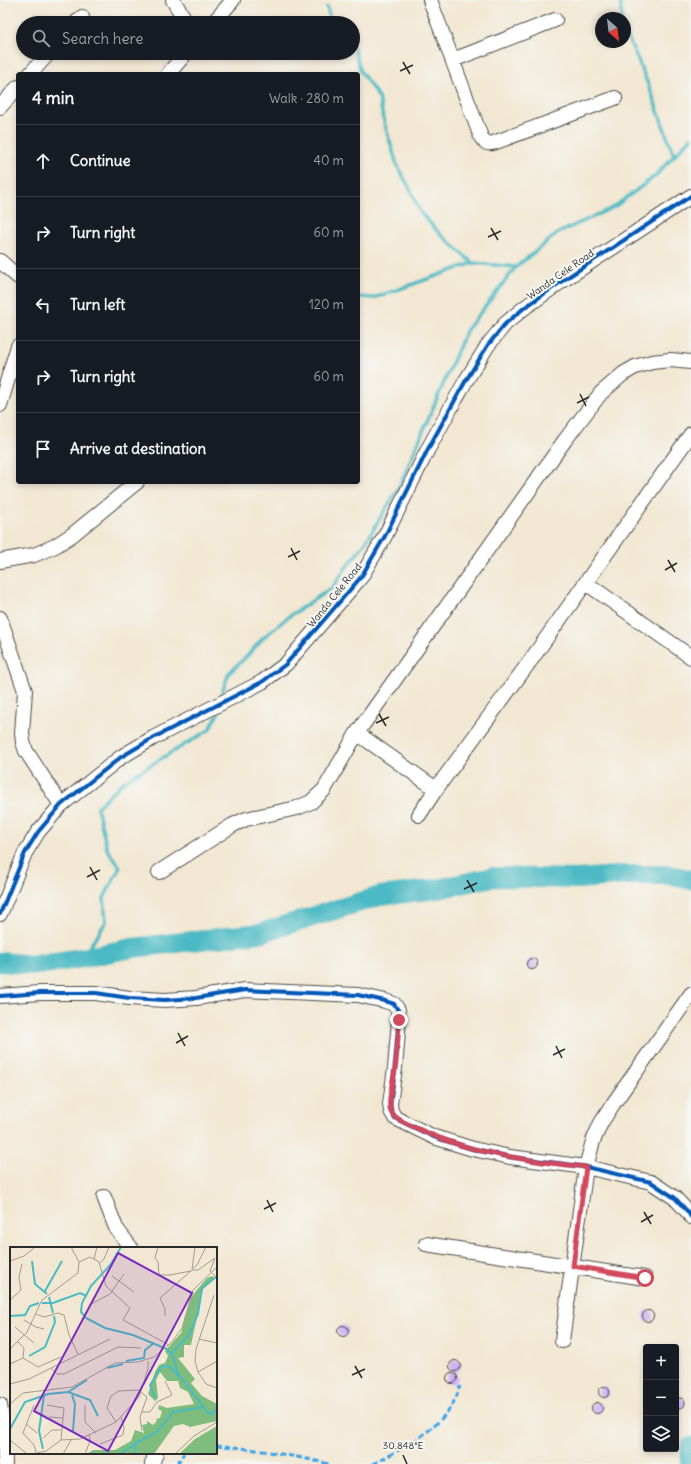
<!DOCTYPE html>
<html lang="en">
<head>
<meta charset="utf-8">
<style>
  :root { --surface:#171b24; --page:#20242c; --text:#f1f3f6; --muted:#9ea1a6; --line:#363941 }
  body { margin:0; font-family:Delius,sans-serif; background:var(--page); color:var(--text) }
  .controls { position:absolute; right:12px; bottom:12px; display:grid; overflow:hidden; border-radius:4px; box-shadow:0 2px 6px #0003 }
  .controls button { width:36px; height:36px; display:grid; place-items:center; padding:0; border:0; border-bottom:1px solid var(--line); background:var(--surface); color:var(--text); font:20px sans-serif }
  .compass { position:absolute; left:595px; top:12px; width:36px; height:36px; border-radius:50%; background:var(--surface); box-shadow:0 2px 6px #0003; rotate:152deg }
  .stop { position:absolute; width:12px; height:12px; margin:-9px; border:3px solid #d1495b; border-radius:50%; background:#fff }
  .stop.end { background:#d1495b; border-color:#fff; box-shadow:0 1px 4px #0008 }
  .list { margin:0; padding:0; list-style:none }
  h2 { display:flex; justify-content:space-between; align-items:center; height:52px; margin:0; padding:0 16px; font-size:17px }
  h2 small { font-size:13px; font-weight:400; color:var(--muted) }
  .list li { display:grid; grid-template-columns:26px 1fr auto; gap:12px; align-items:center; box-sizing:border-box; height:72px; padding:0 16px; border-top:1px solid var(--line) }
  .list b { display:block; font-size:15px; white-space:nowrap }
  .list em { font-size:13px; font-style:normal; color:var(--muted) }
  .icon { flex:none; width:22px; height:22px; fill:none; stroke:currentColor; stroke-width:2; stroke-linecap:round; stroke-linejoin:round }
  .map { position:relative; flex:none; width:691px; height:1464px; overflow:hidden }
  .search { position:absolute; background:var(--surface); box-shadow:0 2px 6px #0003; left:16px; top:16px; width:344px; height:44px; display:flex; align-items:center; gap:10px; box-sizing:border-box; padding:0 14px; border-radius:22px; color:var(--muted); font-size:15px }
  .panel { position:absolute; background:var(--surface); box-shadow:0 2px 6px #0003; left:16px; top:72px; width:344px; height:412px; border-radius:4px }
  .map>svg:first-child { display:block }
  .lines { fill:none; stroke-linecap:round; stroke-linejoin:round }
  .stream { stroke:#4bbac4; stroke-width:3.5 }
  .river { stroke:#4bbac4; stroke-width:20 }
  .building { fill:#ceb2f9 }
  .minor-casing { stroke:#494744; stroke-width:16 }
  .minor { stroke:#fff; stroke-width:14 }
  .quiet { stroke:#3ea3eb; stroke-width:3; stroke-dasharray:6 3; stroke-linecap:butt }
  .cycleway-casing { stroke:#f6f6f2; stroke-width:6 }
  .cycleway { stroke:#0057b8; stroke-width:4 }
  .route { stroke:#d1495b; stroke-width:5 }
  .ticks { fill:none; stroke:#2b2b2b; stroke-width:1.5 }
  .labels { text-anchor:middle; stroke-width:4; stroke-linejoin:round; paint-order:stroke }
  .street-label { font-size:10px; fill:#2b2b2b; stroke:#f6f6f2 }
  .inset-river { fill:none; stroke:#4bbac4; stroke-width:2 }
  .inset-road { fill:none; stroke:#a29c8f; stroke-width:1 }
  .view { fill:#7b2cbf; fill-opacity:0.15; stroke:#7b2cbf; stroke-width:2 }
  .inset-edge { fill:none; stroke:#2b2b2b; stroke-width:2 }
  .ticks-label { font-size:10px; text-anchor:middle; fill:#2b2b2b; stroke:#f6f6f2; stroke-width:4; stroke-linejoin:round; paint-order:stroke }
</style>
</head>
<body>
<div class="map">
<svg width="691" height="1464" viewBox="0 0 691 1464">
  <rect width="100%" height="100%" fill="#f6f6f2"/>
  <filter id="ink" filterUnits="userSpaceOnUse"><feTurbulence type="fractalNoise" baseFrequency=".025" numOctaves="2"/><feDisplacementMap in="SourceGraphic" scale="8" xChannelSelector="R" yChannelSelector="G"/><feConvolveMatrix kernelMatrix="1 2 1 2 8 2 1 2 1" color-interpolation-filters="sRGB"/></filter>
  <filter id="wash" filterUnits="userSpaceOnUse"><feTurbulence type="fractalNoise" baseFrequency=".012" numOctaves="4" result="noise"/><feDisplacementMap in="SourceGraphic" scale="16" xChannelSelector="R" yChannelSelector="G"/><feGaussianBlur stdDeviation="0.9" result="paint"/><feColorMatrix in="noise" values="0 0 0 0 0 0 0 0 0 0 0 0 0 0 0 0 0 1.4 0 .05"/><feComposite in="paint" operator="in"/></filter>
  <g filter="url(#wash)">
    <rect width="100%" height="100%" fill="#f2e7d2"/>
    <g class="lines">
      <path class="stream" d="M620,0l2,18
        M327,7l4,16
        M625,32c20,40 34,82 49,124
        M353,46l8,26 18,26 5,24 13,43 14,26 9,21 20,22 33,29
        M358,297l16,1 99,-35 43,4
        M221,695l8,-22 19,-18 15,-17 25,-21 45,-30 12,-18 19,-24 35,-58 67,-156 50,-64 42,-34 56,-26 40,-30 37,-39
        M82,958l24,-36 -2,-24 16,-31 -13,-18 -10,-42 27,-26 85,-51 10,-18"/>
      <path class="river" d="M0,962l36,3 46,-7 50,-10 128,-15 120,-37 57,-7 56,-12 84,2 50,-4h43l21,5
        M690,1464l1,-17"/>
    </g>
    <g id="blocks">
      <path class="building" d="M526.5 964a5.5 5.5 0 1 1 11 0a5.5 5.5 0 1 1-11 0Z
        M642.5 1316a5.5 5.5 0 1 1 11 0a5.5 5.5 0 1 1-11 0Z
        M337.5 1331a5.5 5.5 0 1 1 11 0a5.5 5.5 0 1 1-11 0Z
        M449.5 1366a5.5 5.5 0 1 1 11 0a5.5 5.5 0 1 1-11 0Z
        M446.5 1378a5.5 5.5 0 1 1 11 0a5.5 5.5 0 1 1-11 0Z
        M598.5 1392a5.5 5.5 0 1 1 11 0a5.5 5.5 0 1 1-11 0Z
        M675 1403a5 5 0 1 1 10 0a5 5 0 1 1-10 0Z
        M591.5 1408a5.5 5.5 0 1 1 11 0a5.5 5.5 0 1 1-11 0Z"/>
    </g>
  </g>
  <g filter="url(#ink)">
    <use href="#blocks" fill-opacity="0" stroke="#494744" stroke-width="1"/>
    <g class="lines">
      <g class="minor-casing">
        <path id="minor" d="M173,0l14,23
          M430,0l51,137c4,6 7,8 15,5l119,-44
          M76,23l6,-6
          M213,23l20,-23
          M453,60l102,-40
          M30,74l19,-21
          M168,74l18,-21
          M0,107l18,-20
          M0,261l18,16
          M0,405l18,-59
          M0,561l34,-6 21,-9 17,-11 65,-53
          M586,583l105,74
          M0,618l25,73 -3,42 1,9 3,9 35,54
          M357,733l79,56
          M419,815l17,-26 92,-125 163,-230
          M159,872l74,-47 13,-6 51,-11 14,-6 13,-12 33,-57 208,-293 36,-47 22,-19 12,-7 17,-5 18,-2 21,2
          M0,914l25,-61 13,-21 23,-27 60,-48 32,-19 109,-56 24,-18 75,-87 24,-41 43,-87 37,-67 23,-37 17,-21 19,-16 38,-27 129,-85
          M0,996l40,-3h56l33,5 36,2 31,-2 49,-8 113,5 27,6 9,3 4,6 1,10 -4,48 -5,36 1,7 4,7 39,19 39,12 37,8 76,10 65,15 24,16 13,14 3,5
          M104,1197l12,31 15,20
          M426,1244l219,34
          M562,1341l24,-174 7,-26 8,-18 12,-19 78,-110
          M0,1405l4,26 1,33
          M152,1464l4,-11"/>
      </g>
      <use href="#minor" class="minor"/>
      <path class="quiet" d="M216,1445c38,4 76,10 113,19
        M177,1464l7,-11
        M373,1464c34,-18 77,-39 87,-78"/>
      <g class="cycleway-casing">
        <path id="cycleway" d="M0,914l25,-61 13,-21 23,-27 60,-48 32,-19 109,-56 24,-18 75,-87 24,-41 43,-87 37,-67 23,-37 17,-21 19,-16 38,-27 129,-85
          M0,996l40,-3h56l33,5 36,2 31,-2 49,-8 113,5 27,6 9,3 4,6 1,10 -4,48 -5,36 1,7 4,7 39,19 39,12 37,8 76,10 65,15 24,16 13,14 3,5"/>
      </g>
      <use href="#cycleway" class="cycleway"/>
    </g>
  </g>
  <g class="lines" filter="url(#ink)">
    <path class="route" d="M399,1020c-1,16 -2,33 -4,49 -1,10 -8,32 -4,42 3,8 14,12 21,15 54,27 115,35 174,41l-13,99 72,12"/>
  </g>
  <path class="ticks" d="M403,62l7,12M400,71l13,-6M491,228l7,12M488,237l13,-6M580,394l6,12M577,403l12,-6M291,548l6,12M288,557l12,-6M668,560l7,12M665,570l12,-7M379,714l7,12M376,723l13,-6M90,867l7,13M87,877l13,-7M467,880l7,12M464,889l13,-6M178,1033l7,13M176,1043l12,-7M556,1046l6,12M553,1055l12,-6M267,1200l6,12M264,1209l12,-6M644,1212l7,12M641,1222l12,-7M355,1366l7,12M352,1375l13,-6M403,1455l4,9"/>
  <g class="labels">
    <g class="street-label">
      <text transform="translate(560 274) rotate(-35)" y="4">Wanda Cele Road</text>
      <text transform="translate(334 595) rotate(-51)" y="4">Wanda Cele Road</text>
    </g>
  </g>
  <g transform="translate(10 1247)">
    <rect width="207" height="207" fill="#f2e7d2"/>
    <path d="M202,29l3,3 -12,10 -12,56h-7v12l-6,1 17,21 -4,4 5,6 6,7 15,8v17l-27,6 -7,-3 -9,2 -20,28h-67l6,-4h22l16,-9 4,-11 9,3 -2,-8 5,-1v-3l6,4 4,-4 -1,-2 4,-1 2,-7 -4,-2 1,-4 8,3 27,-4 -6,-12 -8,-4 -2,-7h-11l-7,-9 -4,8 2,18 -3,3 -7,-7 7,-22 4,-7 6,-2 3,-7 -3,-5 16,-18 10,-36 16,-19zM207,179v28h-38l16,-15z" fill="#7ebd7e"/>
    <path class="inset-river" d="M111,0l-10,17 -20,22 -9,17 -1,9 5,6 19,10 28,7 34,14 7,9 3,14 31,41 4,1 5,-5M22,14l3,23 12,10M35,44l17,-30M39,50l4,16M32,56h11l27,-10 7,3M0,69l15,-1 5,-9 9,-3M161,107l18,-19 9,-21 4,-26 15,-12M19,109l16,-9 10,-25 -1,-6M116,114l18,-3 1,-8 9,-7M97,121l16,-4M58,145l22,8 8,16M62,148l3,9 -2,27M145,151l-5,-13 12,-19 8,1 11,11M0,182l15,-27 23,-8 20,-2 19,-12M33,202l-4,-18 5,-36M110,207l15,-10M124,207l2,-11 21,-11 16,-20 31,-5"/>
    <path class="inset-road" d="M148,0l-3,11 3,4 1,13h11l21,-4M84,12l3,-12M0,14l14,-5 11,-9M69,15l11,-5 9,5 7,24 24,22 -7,12 46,25M90,16l4,-4 5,-12M182,22l5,-4 9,-18M182,22l3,-22M182,23h6l17,-12 -5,13 7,7M102,29l22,16M204,48l-18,54 -1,12 3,11 8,12 11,4M0,53l11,-10 -2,-13 3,-13M81,57l19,-10 14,-20M26,67l8,3 14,-4 6,2 5,20 9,19M155,69v-7l-5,-11 32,-28M14,73l12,7 8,2M5,80l19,16M189,92l18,4M0,102l17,-17 15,-32 36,-27 1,-11 -8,-15M13,111l15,9 23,-10M0,117l13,-6 1,-10 -6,-6M41,121l6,6h7l54,-27 23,1M188,125l19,-11M0,137l19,-5 81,-40M0,157l13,-11 49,-6 43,-24 23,-1 16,-5 18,-15 10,-14 11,-38 24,-23M24,158l-11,28 11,12 2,7M37,158l17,3 -3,32M75,158v17l11,11M132,165h8l7,-10 15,-7 -7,-14M39,170l14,1M106,175l-9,-14 4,-12 8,-5 19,-1 9,7 -7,20 2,14M16,177l11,9M33,191l9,-8h9M0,193l17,14M90,197l23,-9 1,-7 -3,-11M22,207l14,-3 15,-11 19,-1 36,-17 23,-25 9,-28v-8M53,207l8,-14M75,207l5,-13 -1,-6M165,207l19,-18 23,-14"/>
    <path class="view" d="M108,6l74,40 -84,158 -74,-40z"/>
    <rect width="207" height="207" class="inset-edge"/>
  </g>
  <g class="ticks-label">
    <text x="403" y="1449">30.848°E</text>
  </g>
</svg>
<div class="controls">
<button>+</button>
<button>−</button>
<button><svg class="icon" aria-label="layers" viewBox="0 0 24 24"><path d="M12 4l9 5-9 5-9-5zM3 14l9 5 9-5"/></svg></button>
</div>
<svg class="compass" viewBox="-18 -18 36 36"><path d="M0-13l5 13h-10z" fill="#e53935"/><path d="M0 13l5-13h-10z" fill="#9ea1a6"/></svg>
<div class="stop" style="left:645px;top:1278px"></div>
<div class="stop end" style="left:399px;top:1020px"></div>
<div class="search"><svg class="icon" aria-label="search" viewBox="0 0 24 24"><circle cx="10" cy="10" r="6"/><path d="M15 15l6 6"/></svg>Search here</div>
<section class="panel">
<h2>4 min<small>Walk · 280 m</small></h2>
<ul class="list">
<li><svg class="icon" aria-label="ahead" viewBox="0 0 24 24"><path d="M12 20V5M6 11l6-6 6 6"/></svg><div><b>Continue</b></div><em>40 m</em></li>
<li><svg class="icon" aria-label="right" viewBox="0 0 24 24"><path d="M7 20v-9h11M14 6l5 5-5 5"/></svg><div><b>Turn right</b></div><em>60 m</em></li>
<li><svg class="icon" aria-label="left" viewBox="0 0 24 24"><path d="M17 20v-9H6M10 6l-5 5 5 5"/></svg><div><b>Turn left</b></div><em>120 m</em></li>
<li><svg class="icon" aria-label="right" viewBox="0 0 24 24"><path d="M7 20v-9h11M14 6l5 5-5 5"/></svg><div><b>Turn right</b></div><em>60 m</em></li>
<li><svg class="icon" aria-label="arrive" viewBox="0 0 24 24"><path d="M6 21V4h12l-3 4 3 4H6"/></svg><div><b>Arrive at destination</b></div></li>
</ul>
</section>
</div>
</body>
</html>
